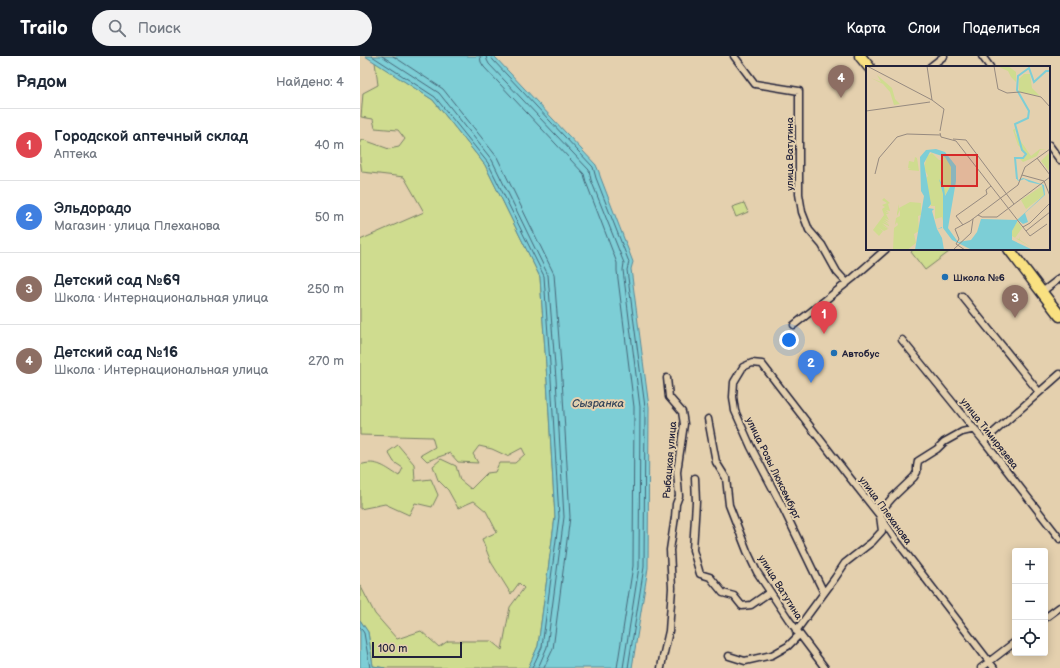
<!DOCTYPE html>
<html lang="ru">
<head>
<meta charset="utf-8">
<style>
  :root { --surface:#fff; --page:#f2f2f3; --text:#1f2937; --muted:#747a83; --line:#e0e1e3; --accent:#111827 }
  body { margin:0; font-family:"Balsamiq Sans",sans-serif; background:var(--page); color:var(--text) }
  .controls { position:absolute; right:12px; bottom:12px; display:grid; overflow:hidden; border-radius:4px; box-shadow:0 2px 10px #0003 }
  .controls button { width:36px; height:36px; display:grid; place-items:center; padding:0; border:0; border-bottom:1px solid var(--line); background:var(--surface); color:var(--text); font:20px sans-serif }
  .scale { position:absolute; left:12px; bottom:10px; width:90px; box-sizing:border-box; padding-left:4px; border:2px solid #22223b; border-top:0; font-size:11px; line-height:14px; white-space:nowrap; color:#22223b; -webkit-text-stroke:3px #e4d0ae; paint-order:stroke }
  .you { position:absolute; left:429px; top:284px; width:14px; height:14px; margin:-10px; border:3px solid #fff; border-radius:50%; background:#1a73e8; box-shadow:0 0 0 6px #1a73e833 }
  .badge { display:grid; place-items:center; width:26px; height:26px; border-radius:50%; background:var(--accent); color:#fff; font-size:13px; font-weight:700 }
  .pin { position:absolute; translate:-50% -33px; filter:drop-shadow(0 1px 2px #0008) }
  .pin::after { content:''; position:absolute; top:21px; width:14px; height:12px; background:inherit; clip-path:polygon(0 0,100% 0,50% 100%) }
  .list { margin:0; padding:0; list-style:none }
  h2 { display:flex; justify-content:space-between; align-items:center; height:52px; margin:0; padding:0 16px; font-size:17px }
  h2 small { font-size:13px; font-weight:400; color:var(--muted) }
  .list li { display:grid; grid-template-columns:26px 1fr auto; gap:12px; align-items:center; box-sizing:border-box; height:72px; padding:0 16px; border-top:1px solid var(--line) }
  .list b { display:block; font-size:15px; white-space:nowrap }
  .list p { margin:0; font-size:13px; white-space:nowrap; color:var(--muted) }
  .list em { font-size:13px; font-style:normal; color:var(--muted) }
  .icon { flex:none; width:22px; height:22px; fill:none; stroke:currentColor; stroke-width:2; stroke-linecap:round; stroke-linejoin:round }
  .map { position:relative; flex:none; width:700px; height:612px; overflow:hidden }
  header { display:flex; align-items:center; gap:24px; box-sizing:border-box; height:56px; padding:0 20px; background:var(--accent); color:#fff }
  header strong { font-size:19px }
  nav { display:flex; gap:22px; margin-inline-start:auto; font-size:14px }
  .search { width:280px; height:36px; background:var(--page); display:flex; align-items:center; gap:10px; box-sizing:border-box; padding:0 14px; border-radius:22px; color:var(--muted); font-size:15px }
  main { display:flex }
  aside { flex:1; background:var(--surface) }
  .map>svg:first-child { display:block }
  .green { fill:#cfdc8f; stroke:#787f65 }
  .water { fill:#7dced6; stroke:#598998 }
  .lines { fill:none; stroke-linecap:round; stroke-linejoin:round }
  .shore { stroke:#466779; stroke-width:1 }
  .minor-casing { stroke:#22223b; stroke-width:9 }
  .primary-casing { stroke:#22223b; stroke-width:13 }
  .minor { stroke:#e4d0ae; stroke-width:6 }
  .primary { stroke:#f9e181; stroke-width:10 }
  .poi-dot { fill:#1f6fb2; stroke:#e4d0ae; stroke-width:1.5 }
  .labels { text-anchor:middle; stroke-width:4; stroke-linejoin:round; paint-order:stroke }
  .street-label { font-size:10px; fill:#22223b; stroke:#e4d0ae }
  .poi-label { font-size:10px; font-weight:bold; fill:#22223b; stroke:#e4d0ae; text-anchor:start }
  .water-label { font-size:11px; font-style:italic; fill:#34445a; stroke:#e4d0ae }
  .inset-river { fill:none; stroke:#7dced6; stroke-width:2 }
  .inset-road { fill:none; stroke:#968a80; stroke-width:1 }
  .view { fill:#d62828; fill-opacity:0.15; stroke:#d62828; stroke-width:2 }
  .inset-edge { fill:none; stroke:#22223b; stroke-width:2 }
</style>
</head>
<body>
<header>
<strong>Trailo</strong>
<div class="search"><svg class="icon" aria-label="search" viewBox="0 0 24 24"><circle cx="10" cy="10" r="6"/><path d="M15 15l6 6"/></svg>Поиск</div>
<nav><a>Карта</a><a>Слои</a><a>Поделиться</a></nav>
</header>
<main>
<aside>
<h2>Рядом<small>Найдено: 4</small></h2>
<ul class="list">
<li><span class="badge" style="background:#e0444e">1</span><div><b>Городской аптечный склад</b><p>Аптека</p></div><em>40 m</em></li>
<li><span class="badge" style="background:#3f7fe0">2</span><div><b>Эльдорадо</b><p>Магазин · улица Плеханова</p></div><em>50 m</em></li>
<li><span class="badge" style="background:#8d6e63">3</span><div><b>Детский сад №69</b><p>Школа · Интернациональная улица</p></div><em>250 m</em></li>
<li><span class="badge" style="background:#8d6e63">4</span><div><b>Детский сад №16</b><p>Школа · Интернациональная улица</p></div><em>270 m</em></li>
</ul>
</aside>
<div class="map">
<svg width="700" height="612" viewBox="0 0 700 612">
  <rect width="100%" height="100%" fill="#e4d0ae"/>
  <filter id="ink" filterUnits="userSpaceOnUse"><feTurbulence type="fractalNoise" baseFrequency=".025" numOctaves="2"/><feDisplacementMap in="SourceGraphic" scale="8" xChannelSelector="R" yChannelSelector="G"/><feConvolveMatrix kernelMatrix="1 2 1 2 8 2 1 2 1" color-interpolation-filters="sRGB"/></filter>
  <g filter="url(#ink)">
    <path class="green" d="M15,6l58,38 52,65 55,112 7,103 8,137 -17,129 -10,22h-143l-12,-2 -5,-34 -8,-12v-35l15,29 22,25 24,-8 18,16 9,-6h43l11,9 8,-43 14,-19 -5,-5 -8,11 -20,-32 -9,-23 15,-7 -11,-21 -12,-10 -16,7 -10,-18 -10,-10 -5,-14 8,-7 15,7 4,14 11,9 16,-16 8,-1 4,-9h16l10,-9 -3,-6 -15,8 -15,-7 -13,-3 -6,8 5,9 -20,-1 -8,-9 -23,8 -6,-6 14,-8 -3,-10 -72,-2v-195l64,-28 -20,-35 -42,-5 -2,-12v-19l4,-1 25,9 10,-2 6,-8 -7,-9 -23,-2 -2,-9 -12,-2 2,-24 15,-8z
      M384,147l4,9 -12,5 -4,-10z
      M554,193h39l-28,21 -14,-18z
      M38,389l16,19 1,17 16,-2 7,16 -6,12 -17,-4 -6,12 -24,-11 -25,5v-44c17,-6 26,3 39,11l4,-8 -9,-6 -6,-10z"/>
    <path class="water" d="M5,0h129l102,109 3,7 1,4 33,86 -2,7 18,138 -1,161 -16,100h-104l10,-22 17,-129 -8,-137 -7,-103 -55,-112 -52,-65z
      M0,564l8,12 5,34 12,2h-25z"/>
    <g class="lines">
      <path class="shore" d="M12,0l63,41 53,66 56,113 7,103 8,138 -17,130 -10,21
        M22,0l57,37 53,67 56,115 8,104 8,138 -17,130 -9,21
        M33,0l50,33 54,68 57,117 8,105 8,138 -17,132 -9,19
        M120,0l1,6 3,5 100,107 2,8 31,81v8l17,136 -1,159 -16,102
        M126,0l1,4 2,4 100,106 2,10 33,83 -1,7 17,137 -1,160 -16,101
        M131,0l2,4 100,107 3,11 33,84 -2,8 18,137 -1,160 -16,101
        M0,571l4,6 6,35"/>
      <g class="minor-casing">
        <path id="minor" d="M374,0l21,28 44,7v103l3,18 7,18 13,15 15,27 10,11
          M622,0l8,11
          M570,11l14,-11
          M689,89l11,15
          M682,236l18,-14
          M602,240l77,96
          M434,269l59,-47 33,-29
          M542,284l82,101 76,98
          M348,363l8,43 10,16 3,27 18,46 10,21 32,48 36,48
          M624,385l76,-67
          M335,422l1,24 -3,48 7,24 10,3 13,16 11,3 8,10 9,-1 19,-13
          M464,537l-41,-85 -32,-61 -16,-36 -2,-14 1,-15 9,-15 9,-4 10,1 88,114 30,38 16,24 98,128
          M685,562l15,-11
          M436,575l39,-53 10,-15 27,-21 10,-11 -2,-15 6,-11 6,-7 22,-21 3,-5v-5l1,-6 19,-12 7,-7 18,-10 13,-3
          M369,600l16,5 27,-6 16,-9 11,-11
          M301,612l2,-11 6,-26 3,-43 -2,-38 5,-33 1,-13 3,-8 -2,-24 7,-48 -2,-12 -13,-15 -2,-19
          M621,612l34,-26"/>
      </g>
      <g class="primary-casing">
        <path id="primary" d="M500,0l9,11
          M649,193l51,67"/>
      </g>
      <use href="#minor" class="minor"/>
      <use href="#primary" class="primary"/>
    </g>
  </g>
  <g class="poi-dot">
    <circle cx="585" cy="221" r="4"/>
    <circle cx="474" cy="297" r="4"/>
  </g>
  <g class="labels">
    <g class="street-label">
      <text transform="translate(429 98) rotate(-90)" y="4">улица Ватутина</text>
      <text transform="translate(630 377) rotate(52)" y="4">улица Тимирязева</text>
      <text transform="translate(309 404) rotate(-85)" y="4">Рыбацкая улица</text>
      <text transform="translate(414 412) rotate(64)" y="4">улица Розы Люксембург</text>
      <text transform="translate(526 454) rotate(54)" y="4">улица Плеханова</text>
      <text transform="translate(421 531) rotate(58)" y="4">улица Ватутина</text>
    </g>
    <g class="poi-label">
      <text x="593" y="225">Школа №6</text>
      <text x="482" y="301">Автобус</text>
    </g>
    <g class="water-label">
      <text x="238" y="351">Сызранка</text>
    </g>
  </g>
  <g transform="translate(506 10)">
    <rect width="184" height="184" fill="#e4d0ae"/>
    <path d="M142,0l8,6v10l-5,-5 -3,-6 -9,-4zM158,8h6l2,14 8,8 -21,-4v-13zM11,9l15,13 3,11 5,5 -6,1 -4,-13 -7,-8 -12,-6 10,4zM150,62l-1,5 16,23 9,-7 6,1h-6l-3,6 -14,6 -3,-3 5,-2 1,-3 -8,-9 -5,-15zM66,87l7,7h5l-2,-4 3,1 6,9v19l-7,12 -2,-12 -2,-4 3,13v27l-1,-4 -7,2v-13h-4l-3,-7 -2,-21 2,-2 -4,-8 3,-12zM183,87l1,17h-2l-7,-9zM49,91l2,1 2,13 -10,-1 -1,-1 3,-1h-3l1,-7 5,1zM176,120l2,9 -18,14 -5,-9zM18,132l6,5 -2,1 2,7 -4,-1 3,3 -5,-2 5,3h-3l3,6 -4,-2 4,4 -5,-2 5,4 -7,-3 7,4v1l-7,-3 7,6 -9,-5 8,5 -4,2 -6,-4 5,4 -4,5 -6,-6 11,-15 -2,-6 3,-2 -3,-2 5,-2 -5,-3zM44,136l11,1v12l-3,1 1,15 -5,3 2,9 -9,7h-14l1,-22 4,-3 -1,-3 -2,3 1,-7 4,-2v-6l-3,6v-3l2,-9v4zM151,155l5,7 -7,10 4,1v-3l1,4 12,8 -20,-12v-5z" fill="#cfdc8f"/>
    <path d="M70,83l9,3 11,14v15l-8,47 10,14 13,-2 6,-8 4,-13 36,1 27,-25 -2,-10 -13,-3 -5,-3 -5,2 -2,-1v-3l1,3 5,-2 21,7 1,10 -20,18 3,9 -5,2 -5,-4 -6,11v9l21,10h-61l-20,-10 -9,-12v-34l-4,-15 5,8 1,9 6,-11v-18l-6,-10 -15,-5 -6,11 7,41 -3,4 6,1 -2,2 5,18 5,-2v1l-5,1 5,9 2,12h-29l9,-54 -3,-5 -1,-34 6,-7z" fill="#7dced6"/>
    <path class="inset-river" d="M151,113l-2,-21h8l3,-4 -4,-4 -7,-26 13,-6 1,-7 -12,-21 1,-14 11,-8 5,14 12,-11h4"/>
    <path class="inset-road" d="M1,0l65,34M61,0l5,34 12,9 -4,22M128,0l4,23 9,4 13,-1 21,5 9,10M0,45l64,-9M74,67l1,4 15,4 70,90 24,-19M87,73l13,1 48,64M171,92l13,17M9,108l4,-16 18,-21 10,-3 33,1M156,109l22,6M178,115l6,15M112,149l4,2h15l53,-40M97,159l-7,-9 31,-22 -1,-4 5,-4M157,161l7,-4 20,-20M160,165l4,5 17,-12M87,184l18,-17 2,-14M99,184l-9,-6 3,-5 -4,-10 15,-8 48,-36 7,-18 25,-18"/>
    <path class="view" d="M76,89h35v31h-35z"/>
    <rect width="184" height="184" class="inset-edge"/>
  </g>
</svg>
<div class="controls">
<button>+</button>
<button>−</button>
<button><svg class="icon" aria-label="locate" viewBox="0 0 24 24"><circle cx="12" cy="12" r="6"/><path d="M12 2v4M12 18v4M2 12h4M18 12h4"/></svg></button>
</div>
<div class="scale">100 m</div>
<div class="you"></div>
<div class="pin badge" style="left:464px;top:278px;background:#e0444e">1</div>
<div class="pin badge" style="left:451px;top:327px;background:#3f7fe0">2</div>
<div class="pin badge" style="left:655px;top:262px;background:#8d6e63">3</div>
<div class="pin badge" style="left:481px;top:42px;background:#8d6e63">4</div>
</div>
</main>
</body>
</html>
